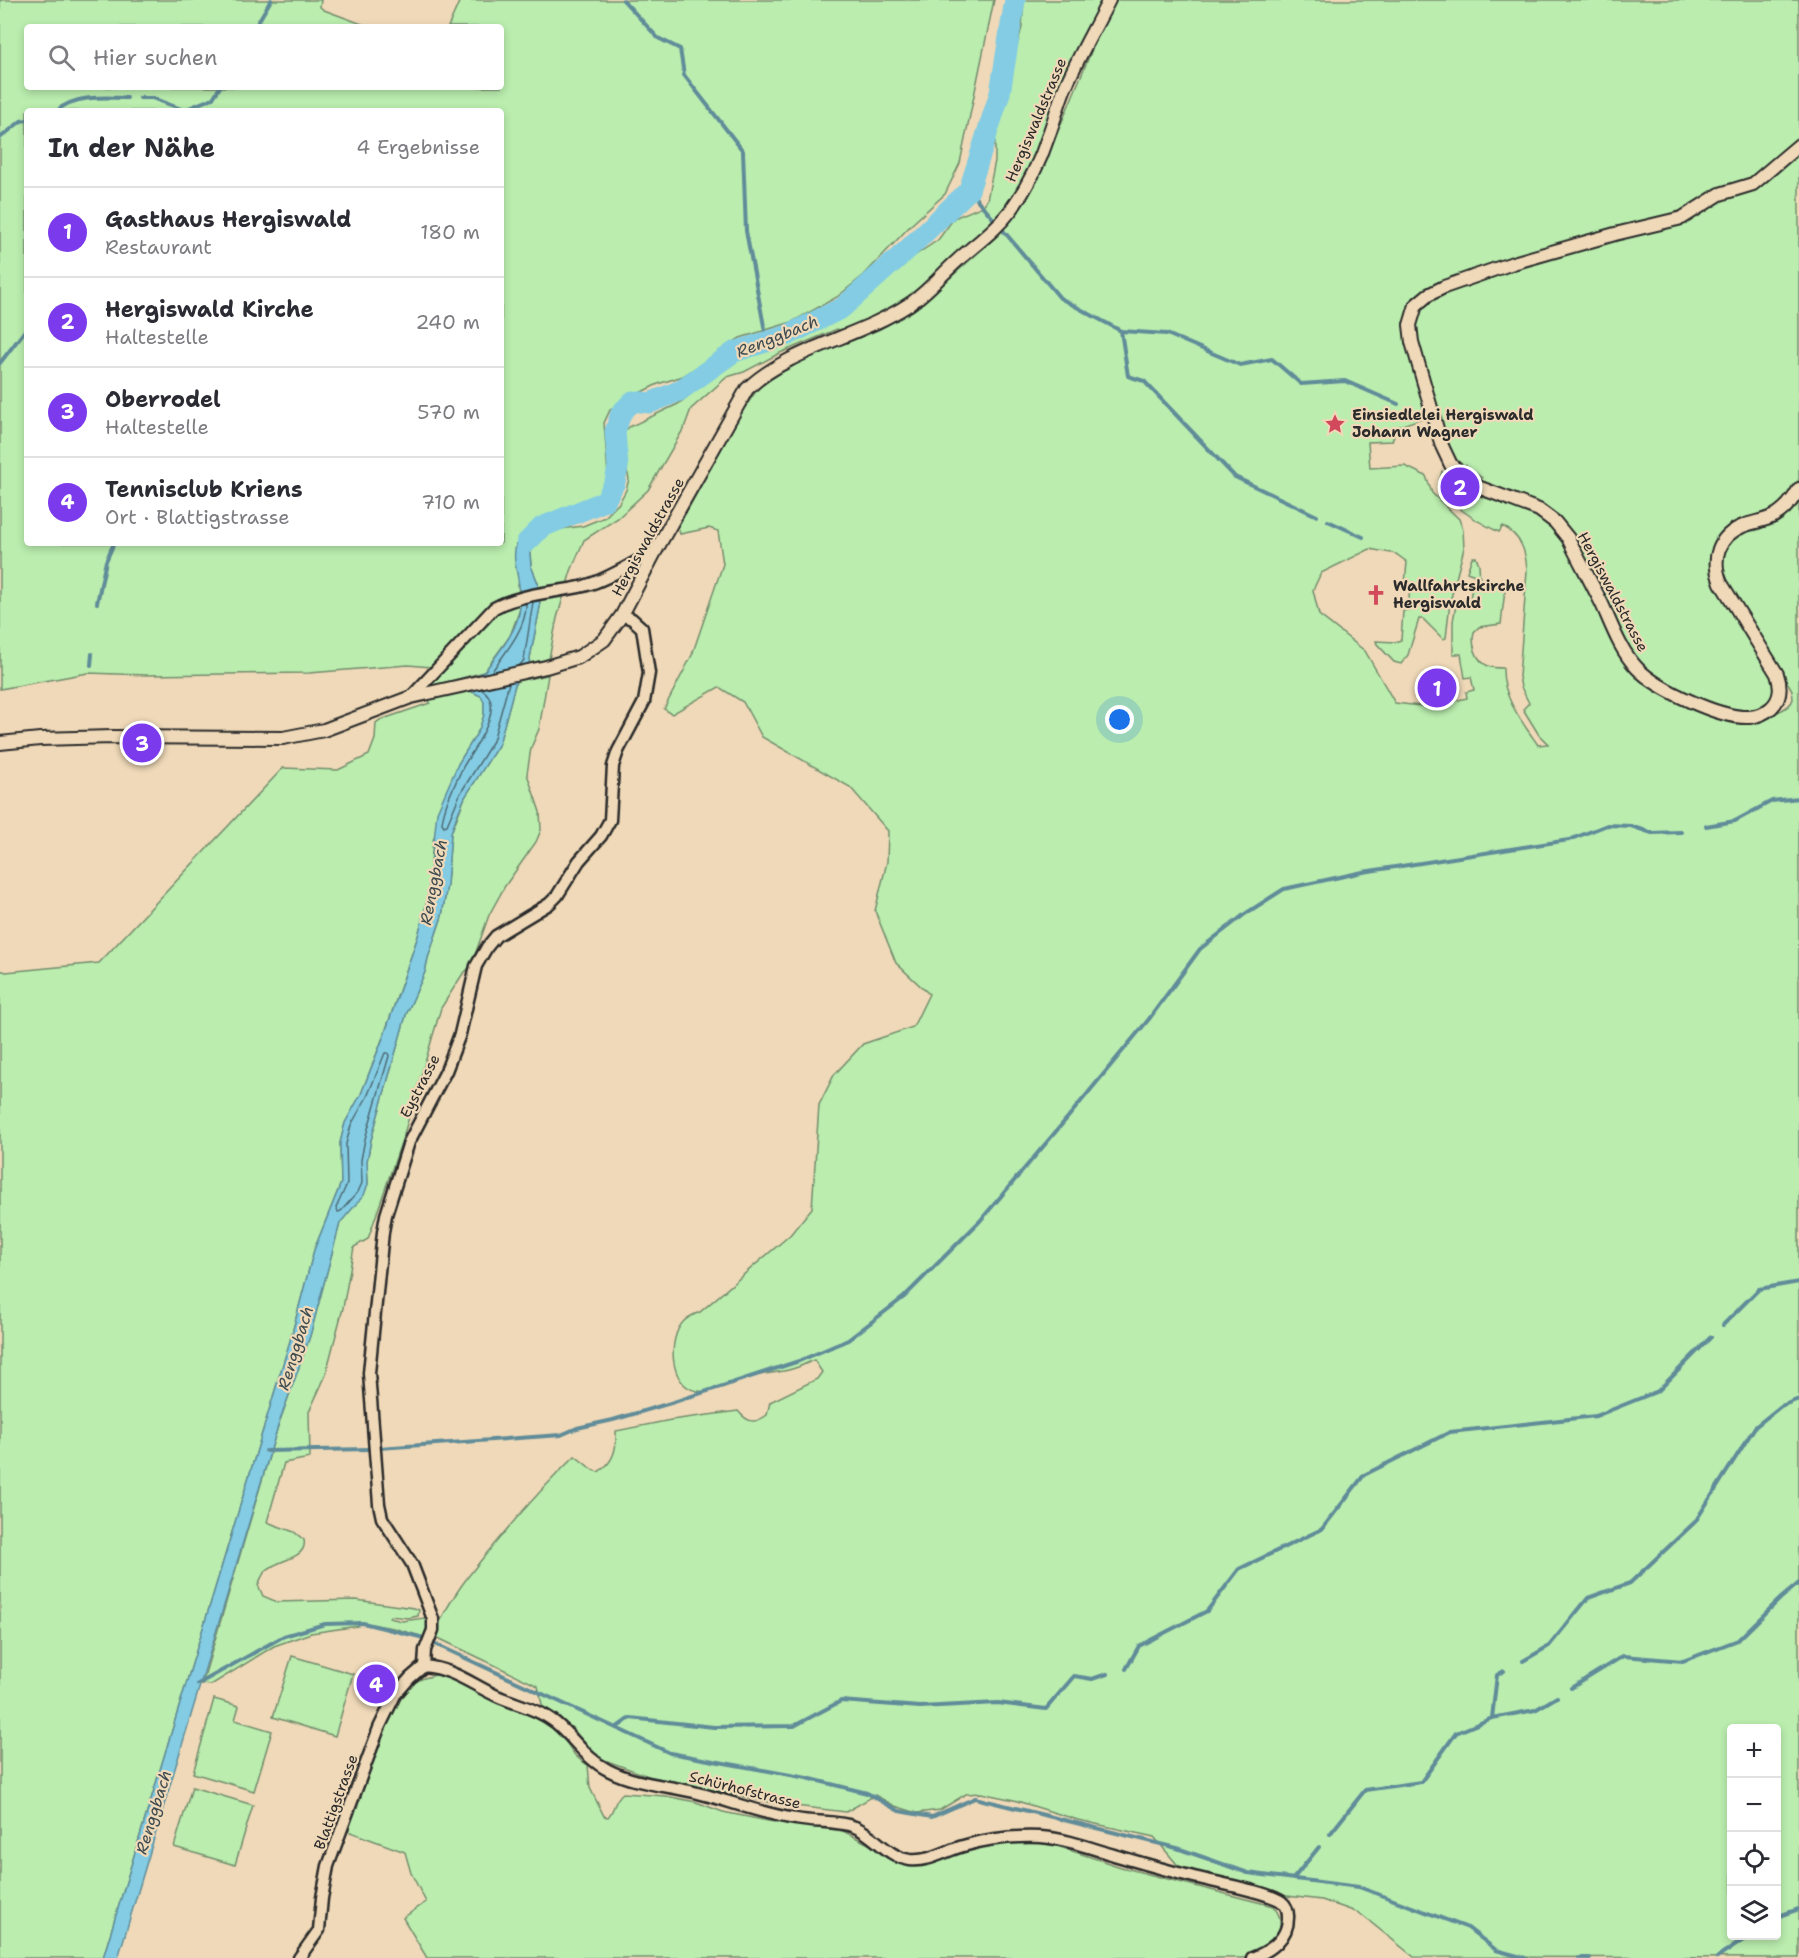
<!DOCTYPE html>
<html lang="de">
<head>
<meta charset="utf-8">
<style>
  :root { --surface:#fff; --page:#f7f7f7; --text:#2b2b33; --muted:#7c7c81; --line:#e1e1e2; --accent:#7c3aed }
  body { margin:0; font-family:"Shantell Sans",sans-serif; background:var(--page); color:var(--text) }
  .controls { position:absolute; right:18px; bottom:18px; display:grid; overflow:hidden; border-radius:6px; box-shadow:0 3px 9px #0003 }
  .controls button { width:54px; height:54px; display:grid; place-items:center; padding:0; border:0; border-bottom:2px solid var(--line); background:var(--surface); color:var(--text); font:30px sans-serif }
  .you { position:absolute; left:1120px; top:720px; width:21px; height:21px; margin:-15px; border:4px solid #fff; border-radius:50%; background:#1a73e8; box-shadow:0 0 0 9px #1a73e833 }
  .badge { display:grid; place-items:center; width:39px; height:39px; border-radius:50%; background:var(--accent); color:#fff; font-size:20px; font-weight:700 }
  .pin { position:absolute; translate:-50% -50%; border:3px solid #fff; box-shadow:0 2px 6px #0006 }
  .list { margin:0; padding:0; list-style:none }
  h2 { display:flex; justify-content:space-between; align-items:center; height:78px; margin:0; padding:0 24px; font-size:26px }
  h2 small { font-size:20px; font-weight:400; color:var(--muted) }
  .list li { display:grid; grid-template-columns:39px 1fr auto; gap:18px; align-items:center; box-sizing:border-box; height:90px; padding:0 24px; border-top:2px solid var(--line) }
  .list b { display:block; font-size:22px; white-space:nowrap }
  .list p { margin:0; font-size:20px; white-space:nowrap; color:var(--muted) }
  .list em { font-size:20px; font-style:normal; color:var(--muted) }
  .icon { flex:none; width:33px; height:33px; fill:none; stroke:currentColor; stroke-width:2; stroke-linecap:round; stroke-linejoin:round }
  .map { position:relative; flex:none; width:1799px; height:1958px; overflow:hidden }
  .search { position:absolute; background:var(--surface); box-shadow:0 3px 9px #0003; left:24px; top:24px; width:480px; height:66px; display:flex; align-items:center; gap:15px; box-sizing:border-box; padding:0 21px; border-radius:6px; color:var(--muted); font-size:22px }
  .panel { position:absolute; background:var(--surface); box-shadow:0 3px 9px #0003; left:24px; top:108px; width:480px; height:438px; border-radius:6px }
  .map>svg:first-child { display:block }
  .green { fill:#baedae; stroke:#728c6c; stroke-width:1.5; fill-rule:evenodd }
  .water { fill:#83cce3; stroke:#608c99; stroke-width:1.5 }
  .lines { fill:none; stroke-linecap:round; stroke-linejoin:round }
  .shore { stroke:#4e6b75; stroke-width:1.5 }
  .stream { stroke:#608c99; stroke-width:4 }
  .river { stroke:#83cce3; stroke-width:21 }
  .minor-casing { stroke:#2b2b2b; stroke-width:15 }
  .tertiary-casing { stroke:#2b2b2b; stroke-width:16 }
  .minor { stroke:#efd9b8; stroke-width:10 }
  .tertiary { stroke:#efd9b8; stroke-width:12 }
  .labels { text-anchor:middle; stroke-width:4.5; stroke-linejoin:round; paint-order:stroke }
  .street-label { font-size:15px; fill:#2b2b2b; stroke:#efd9b8 }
  .poi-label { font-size:15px; font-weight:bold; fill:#2b2b2b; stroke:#efd9b8; text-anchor:start }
  .water-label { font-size:16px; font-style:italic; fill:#3d4b50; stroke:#efd9b8 }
</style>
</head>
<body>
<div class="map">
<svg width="1799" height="1958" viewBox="0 0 1799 1958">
  <rect width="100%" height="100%" fill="#efd9b8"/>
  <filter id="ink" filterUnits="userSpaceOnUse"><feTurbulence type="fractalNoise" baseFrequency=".0167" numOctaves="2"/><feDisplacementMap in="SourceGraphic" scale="12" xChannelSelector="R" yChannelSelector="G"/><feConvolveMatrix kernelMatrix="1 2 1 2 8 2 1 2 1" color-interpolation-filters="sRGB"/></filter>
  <g filter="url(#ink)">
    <path class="green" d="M0,0h321l-1,7 4,3 46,17h-343v60h474v-60h-53l12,-27h534l-34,163 -15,31 -34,31 -47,50 -27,22 -45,25 -52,16 -57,38 -25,8 -27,13 -21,13 -6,13 4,52 -3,17 -7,7 -55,18 -25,67 2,25 -10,27 -26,36 -56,15 7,-8 -4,-12 -23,-2 -99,8 -163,2 -58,-2 -88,16zM27,111h474v432h-474z
      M1024,0h79l-77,175 -31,47 -86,75 -22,14 -43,21 -7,-3 -57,24 -36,19 -17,5 -36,32 -7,19 -36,62 -30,28 -34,22 -13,31 -14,47 -8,41 -20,4 11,-56 -2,-24 -7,-17 -1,-13 4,-11 6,-6 13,-6 30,-4 22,-9 14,-14 7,-13 3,-11 -8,-33 1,-12 7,-7 49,-23 64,-50 14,-3 42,-16 48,-21 53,-48 39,-26 16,-22 29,-12 4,-6 8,-39v-21l7,-38 20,-75z
      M1117,0h682v479c-6,13 -13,24 -25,32 -20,13 -54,10 -62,39 -13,42 75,113 61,145 -6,17 -28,20 -42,13 -8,-3 -14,-3 -22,-5 -21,-7 -44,-17 -61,-31 -13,-10 -21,-24 -29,-39 -18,-34 -37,-89 -62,-115 -21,-21 -52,-24 -77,-37l2,-3 -17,-13 -3,2c-26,-31 -27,-74 -41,-111l-9,5 13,53v3l-28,10 -5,14 -24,1 2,26 35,-2 21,10 6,17 27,26 4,11 1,18 -14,54 -4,36 -3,1 -20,-20h-4l-11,36 -7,9 -7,-2 -17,-18 -1,-3 19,1 6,-2 2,-29 5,-1 2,-23 -5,-3 2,-22 -11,-8 -26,-5 -49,24 -8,17 6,25 46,36 30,52 34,4 38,-9 -1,-6 8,-2 -3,-13 -6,1 -4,-24h-8v-33l3,-16 12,1 7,-31 -8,-3 5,-15h4l3,7 1,17h26l-5,43 -22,3 -5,5c-3,12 2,29 14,34 4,2 10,2 15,2 -1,29 19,54 35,77l10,-1 -9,-9 -16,-26 6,-6 -8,-16 -2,-10 8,-106c-1,-21 -6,-34 -24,-45l-4,6c-19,-9 -55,-29 -60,-50l3,-11 8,10 19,15 2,-3c27,11 52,8 76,29 16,14 26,34 35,53 21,43 37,92 81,118 10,6 23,9 34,13 18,7 38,17 57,14 9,-2 37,-10 39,-21 0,-1 -1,-8 -1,-9l-68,-114c-5,-19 3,-40 24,-45 3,-1 7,0 10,-1 6,-2 3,-2 8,-5 14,-8 24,-11 33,-26v1459l-385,-1 -55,-44 -37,-13 -44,-5 -97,-26 -27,-32 -76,-17 -64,-20 -33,-7 -15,1 -26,16 -23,3 -22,-7 -20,-11 -29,17 -68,-8 -130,-28 -57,-21 -18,-27 -30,-19 -5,-23 -104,-50c13,-36 39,-66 63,-95 25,-30 50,-58 78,-85l18,14 5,2c16,-9 19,-24 18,-41l55,-11 67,-9c10,12 17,13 29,4l3,-13 47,-23 5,-7 -8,-12c-7,3 -14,7 -22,9 -13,4 -28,4 -41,8 -16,4 -37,17 -54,14 -28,-5 -30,-53 -13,-70 4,-4 11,-7 16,-9l90,-77 22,-27 7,-103 15,-30 29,-31 50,-17 16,-33 -33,-31 -21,-52 12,-49 1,-31 -38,-44 -88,-50 -19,-35 -24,-15 -47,27 -8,-5 28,-54 31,-91 -5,-33 -9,-3 -29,6 -2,-7 65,-117 14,-20 10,-12 10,-7 103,-42 34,-19 82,-73 14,-15 19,-29 20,-40 52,-125zM1732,1728h44v208h-44z
      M548,675l-9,54 -8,19 -4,26 13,38 1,18 -5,12 -31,44 -16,29 -18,51 -9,9 -21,33 -37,126 -36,105 -14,8 -11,61 -18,69 -16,35 1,46 -26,5 -17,59 27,10 10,8c4,20 -29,19 -39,32 -3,3 -5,9 -7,13l5,11 14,6 79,-2 58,8 5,2 -1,6 -10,2 -18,-2 -1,2 13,3 23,-3 3,2v7l-4,10 -31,-9 -35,-6v4l-47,7 -37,13 -63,39 -9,-1 76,-258 32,-90 30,-113 28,-39 -1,-23 4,-21 35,-125 19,-43 3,-14 14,-42 5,-31 4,-52 14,-36 34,-53 17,-63z
      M468,690l13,6 3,6v13l-5,15 -21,34 -25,77 -5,57 -10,38 -33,96 -24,62 -16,29 -5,20 1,40 -27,67 -24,91 -187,617h-103v-988l6,2 93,-9 184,-195 55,2 31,-15 6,-16 1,-16 4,-3 50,-17 -1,-4z
      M292,1656l61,18 -18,62 -62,-19z
      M436,1675c22,2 40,16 59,25 22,11 44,16 62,32 14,12 12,23 31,33l2,23 14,28 4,1c7,-8 6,-17 15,-24l43,3 30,6 27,10 45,9 75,10 61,31 15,3 52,-18 30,-5h33l23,4 64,21 152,39c14,16 6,35 -12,45 -5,3 -13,5 -19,7h-815l-24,-40 23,-16 -15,-29 -6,-21 -60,-22c13,-34 40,-122 65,-144 8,-7 17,-9 26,-11z
      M214,1699l25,7 -4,14 37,11 -18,60 -61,-18z
      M192,1787l61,18 -18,60 -61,-18z"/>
    <path class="water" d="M543,517l10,13 -13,6 -6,6 -4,11 1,13 7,17 2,24 -11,56 -13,18 -17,63 -34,53 -9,21 -5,15 -4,52 -5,31 -14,42 -3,14 -19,43 -35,125 -4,21 1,23 -4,11 -24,28 -30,113 -32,90 -160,532h-15l187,-617 24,-91 27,-67 -1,-40 5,-20 16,-29 24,-61 33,-97 10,-38 9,-86 21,-48 21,-34 5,-15v-13l-3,-6 -13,-6 12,-17 4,-1c14,-19 34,-41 36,-65 3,-43 -25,-59 23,-90z"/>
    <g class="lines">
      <path class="shore" d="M520,665l4,-5 9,-58
        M492,671c13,-18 35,-44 34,-67
        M481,689c28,16 -9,61 -18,78 -8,17 -19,38 -21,56l2,3 3,-1 13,-31 33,-53 16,-58
        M385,1053h3l1,3 -24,83 -4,21 1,23 -4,9 -17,19 -3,1 -2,-4 11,-24 -1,-40 5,-19 16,-28z"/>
      <path class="stream" d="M623,0l35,38 22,11 4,26 59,76 3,80 21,111
        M255,27l16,-27
        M140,98h12l32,12 29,-12 7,-11
        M57,111c17,-16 47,-14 70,-13
        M0,138l21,-17 6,-1
        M969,190l91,108 61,33 7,45 16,5 91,96 82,39
        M1121,331l46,3 73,31 32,-6 29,25 44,-3 53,23
        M0,363l27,-35
        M1328,521l35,16
        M97,603l9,-42 8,-18
        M91,665l1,-11
        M1706,826l29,-5 37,-20 27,-3
        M1723,1325l36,-36 40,-7
        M379,1448l182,-13 16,-7 36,-8 61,-18 125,-41 49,-21 56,-43 76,-76 89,-105 80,-97 51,-70 45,-35 39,-25 79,-17 206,-32 38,-15 24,1 21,7 29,-1
        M266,1451l104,-2
        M1523,1661l26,-15 39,-48 42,-15 65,-61 60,-95 26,-21 18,-7
        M1126,1669l13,-23 68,-35 32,-42 83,-40 42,-54 86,-43 146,-16 62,-25 53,-54
        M198,1684l86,-48 41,-12 38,-1 57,14 250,116 137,25 60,15 32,18 33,6 43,-19 202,50 71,25 111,14 109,41 28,22 29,8
        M1571,1688l52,-32 60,5 55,-21 43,-42 18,-15
        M1492,1718l5,-43 7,-4
        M616,1728l14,-10 84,9 80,-1 47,-25 79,6 78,-4 48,6 28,-33 18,3 15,-5
        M1330,1834l35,-44 56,-8 35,-49 36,-15 43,-8 22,-13
        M1293,1879l26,-32
        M1776,1917l23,-8
        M1579,1958h11
        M1717,1958l32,-22"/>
      <path class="river" d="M527,542l15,-15 63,-26 10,-19 3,-15 -3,-35 6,-19 12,-12 17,2 29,-12 55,-39 54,-17 54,-27 65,-58 62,-60 31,-97 15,-93"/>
      <g class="minor-casing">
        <path id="minor" d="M411,697l83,-89c28,-15 60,-15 90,-22 26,-7 47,-23 71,-34
          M424,1666l1,-16 8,-20v-11l-21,-55 -30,-46 -3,-14 -10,-131 14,-141 3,-17 23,-73 37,-71 14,-37 16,-68 11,-19 9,-11 53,-32 8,-8 22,-35 22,-25 9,-16 3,-54 5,-15 26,-49 5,-29 -7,-45 -10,-9 -10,-4
          M424,1666c30,3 47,18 73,30 20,9 42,13 59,27 18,15 30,36 52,47 27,14 57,15 86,22 34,8 67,22 102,27 19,4 40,1 59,8 20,8 32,30 55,33 19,2 35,-9 53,-14 26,-8 51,-10 78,-9 26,2 49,11 73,18 24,7 48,14 72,20 21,6 82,16 96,27 4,3 6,9 6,14 1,22 -18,35 -36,42
          M299,1958l20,-28 3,-32 6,-32 51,-138 16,-33 15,-17 14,-12"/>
      </g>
      <g class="tertiary-casing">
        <path id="tertiary" d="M1799,145l-46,39 -33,10 -38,24 -67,16 -102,29 -69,24 -16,8 -12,10 -6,20 2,17 30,104 9,19 27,22 61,23 16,12 13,16c11,22 23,44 34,66 10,22 18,46 35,64 20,21 84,51 113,49 8,-1 15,-4 21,-9 11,-10 10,-22 6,-34l-56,-91c-10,-24 -3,-47 22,-57 10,-4 21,-5 31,-10 12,-7 19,-16 25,-27
          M0,743l40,-4 72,-2 171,1 41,-8 87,-33 135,-30 33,-10 25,-17 18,-25 33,-63 92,-163c41,-40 112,-52 161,-84 19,-12 33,-30 50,-45 19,-17 38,-30 53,-50 15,-21 29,-48 37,-73 6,-16 10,-32 16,-47 13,-31 30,-60 45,-90"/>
      </g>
      <use href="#minor" class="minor"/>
      <use href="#tertiary" class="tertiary"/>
    </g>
  </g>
  <defs>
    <g id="sight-bare" transform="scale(1.62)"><path d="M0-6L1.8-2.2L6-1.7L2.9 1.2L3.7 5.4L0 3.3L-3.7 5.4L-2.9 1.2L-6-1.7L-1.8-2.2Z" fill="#d1495b" stroke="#efd9b8" stroke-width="2.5" paint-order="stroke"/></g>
    <g id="church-bare" transform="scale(1.62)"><path d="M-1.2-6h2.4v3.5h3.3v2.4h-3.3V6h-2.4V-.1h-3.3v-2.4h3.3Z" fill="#d1495b" stroke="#efd9b8" stroke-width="2.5" paint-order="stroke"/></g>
  </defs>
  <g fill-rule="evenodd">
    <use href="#sight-bare" x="1335" y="424"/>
    <use href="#church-bare" x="1376" y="595"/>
  </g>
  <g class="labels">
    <g class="street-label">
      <text transform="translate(1036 120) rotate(-67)" y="5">Hergiswaldstrasse</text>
      <text transform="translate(648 537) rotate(-61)" y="5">Hergiswaldstrasse</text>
      <text transform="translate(1613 592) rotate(62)" y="5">Hergiswaldstrasse</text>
      <text transform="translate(420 1086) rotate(-63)" y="5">Eystrasse</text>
      <text transform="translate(745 1790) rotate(14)" y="5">Schürhofstrasse</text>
      <text transform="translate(336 1802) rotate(-70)" y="5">Blattigstrasse</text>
    </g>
    <g class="poi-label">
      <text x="1352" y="420">Einsiedlelei Hergiswald<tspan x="1352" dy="17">Johann Wagner</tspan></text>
      <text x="1393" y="591">Wallfahrtskirche<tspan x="1393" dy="17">Hergiswald</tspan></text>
    </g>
    <g class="water-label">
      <text transform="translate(777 336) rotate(-22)" y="6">Renggbach</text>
      <text transform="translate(433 882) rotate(-79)" y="6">Renggbach</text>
      <text transform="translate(295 1348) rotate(-73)" y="6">Renggbach</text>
      <text transform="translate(153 1812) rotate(-73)" y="6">Renggbach</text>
    </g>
  </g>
</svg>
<div class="controls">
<button>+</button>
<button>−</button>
<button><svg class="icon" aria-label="locate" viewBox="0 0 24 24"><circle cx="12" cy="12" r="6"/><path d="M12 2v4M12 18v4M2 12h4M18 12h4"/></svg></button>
<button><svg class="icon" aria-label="layers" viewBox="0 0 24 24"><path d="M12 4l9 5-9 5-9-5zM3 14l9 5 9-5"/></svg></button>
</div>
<div class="you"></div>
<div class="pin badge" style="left:1437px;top:688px">1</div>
<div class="pin badge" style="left:1460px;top:487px">2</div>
<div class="pin badge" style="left:142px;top:743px">3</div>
<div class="pin badge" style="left:376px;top:1684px">4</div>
<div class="search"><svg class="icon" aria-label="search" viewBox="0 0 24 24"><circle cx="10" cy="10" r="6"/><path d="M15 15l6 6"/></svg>Hier suchen</div>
<section class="panel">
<h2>In der Nähe<small>4 Ergebnisse</small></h2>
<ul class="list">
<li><span class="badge">1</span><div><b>Gasthaus Hergiswald</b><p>Restaurant</p></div><em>180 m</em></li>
<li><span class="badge">2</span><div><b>Hergiswald Kirche</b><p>Haltestelle</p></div><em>240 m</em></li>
<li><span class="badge">3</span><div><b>Oberrodel</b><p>Haltestelle</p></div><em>570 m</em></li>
<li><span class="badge">4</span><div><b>Tennisclub Kriens</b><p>Ort · Blattigstrasse</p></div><em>710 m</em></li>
</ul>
</section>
</div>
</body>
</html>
